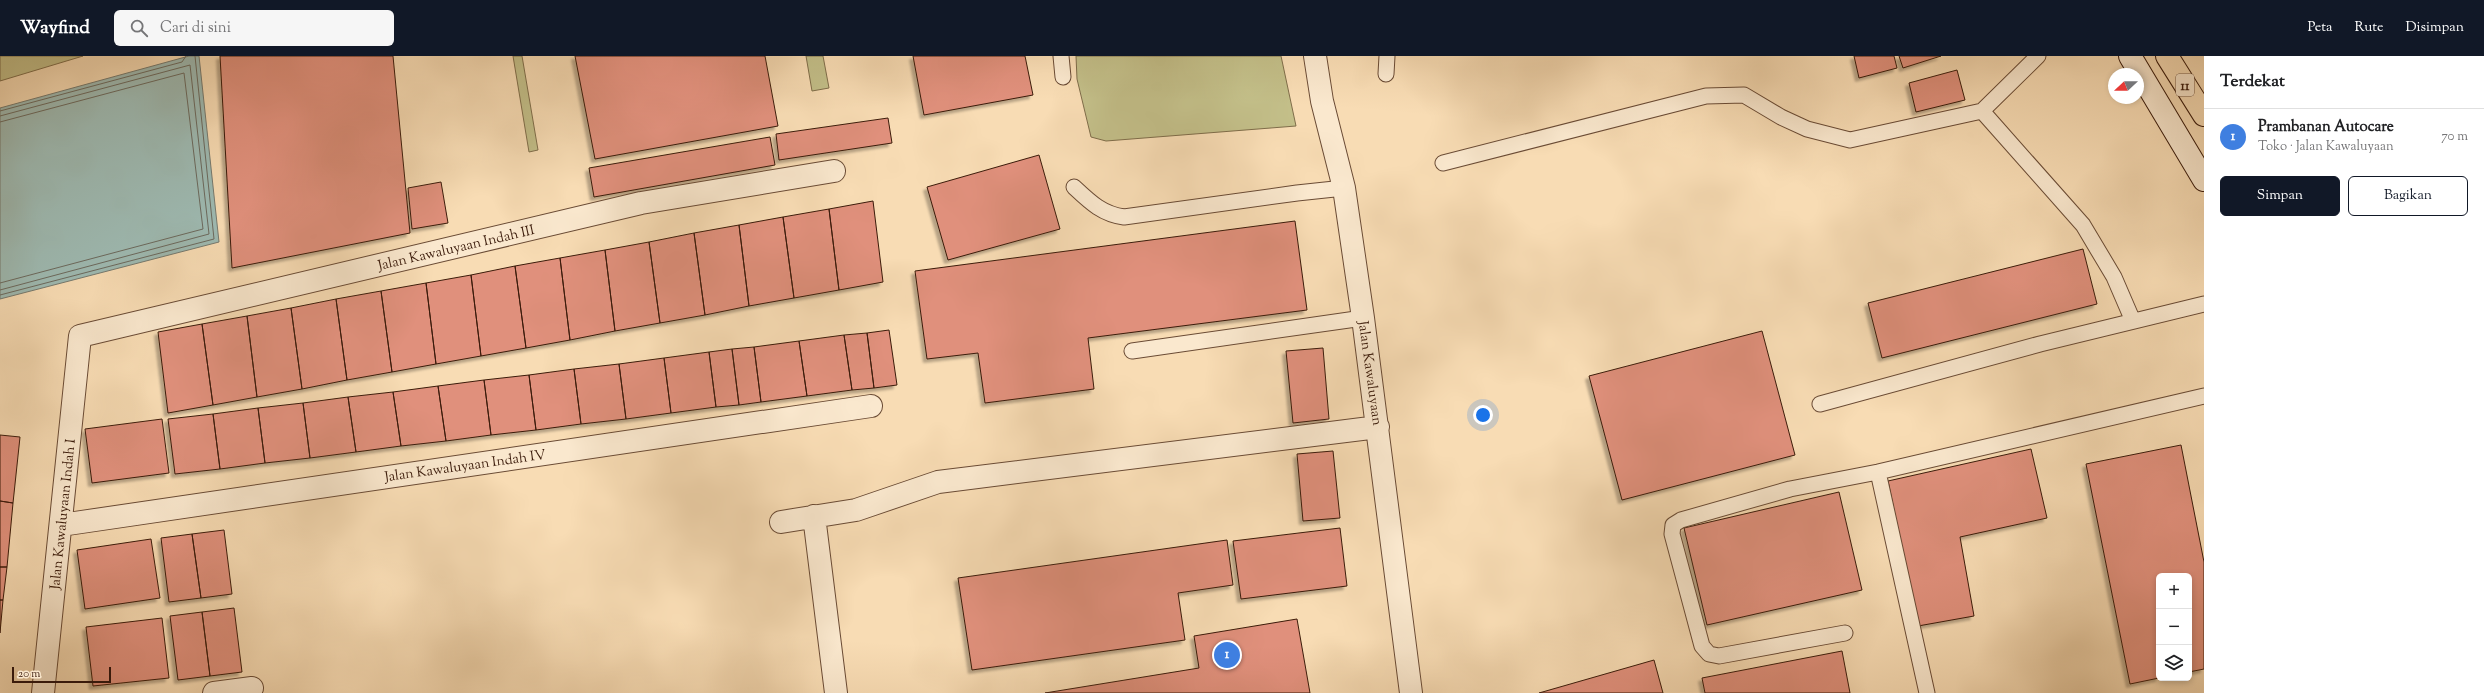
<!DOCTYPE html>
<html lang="id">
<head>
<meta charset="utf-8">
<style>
  :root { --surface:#fff; --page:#f6f6f6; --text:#202124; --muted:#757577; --line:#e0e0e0; --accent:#111827 }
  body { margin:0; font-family:"Sorts Mill Goudy",serif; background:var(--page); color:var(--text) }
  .controls { position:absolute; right:12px; bottom:12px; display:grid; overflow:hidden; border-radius:6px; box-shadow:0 2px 6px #0003 }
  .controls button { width:36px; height:36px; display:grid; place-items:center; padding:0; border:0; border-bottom:1px solid var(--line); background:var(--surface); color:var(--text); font:20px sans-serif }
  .compass { position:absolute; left:2108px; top:12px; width:36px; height:36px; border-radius:50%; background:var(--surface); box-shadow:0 2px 6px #0003; rotate:248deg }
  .scale { position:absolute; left:12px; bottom:10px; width:99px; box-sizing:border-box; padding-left:4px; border:2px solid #3b1b0b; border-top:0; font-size:11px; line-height:14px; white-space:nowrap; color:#3b1b0b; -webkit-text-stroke:3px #fae8ce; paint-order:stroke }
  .you { position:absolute; left:1483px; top:359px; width:14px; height:14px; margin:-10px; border:3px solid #fff; border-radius:50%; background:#1a73e8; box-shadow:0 0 0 6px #1a73e833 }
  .badge { display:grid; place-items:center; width:26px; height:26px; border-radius:50%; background:var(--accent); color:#fff; font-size:13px; font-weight:700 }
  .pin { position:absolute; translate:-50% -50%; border:2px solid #fff; box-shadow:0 1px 4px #0006 }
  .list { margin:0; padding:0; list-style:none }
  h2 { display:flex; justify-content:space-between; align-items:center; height:52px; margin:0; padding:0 16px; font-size:17px }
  h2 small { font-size:13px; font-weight:400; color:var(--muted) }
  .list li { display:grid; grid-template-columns:26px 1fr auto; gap:12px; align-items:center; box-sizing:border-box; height:56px; padding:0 16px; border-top:1px solid var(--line) }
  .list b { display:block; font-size:15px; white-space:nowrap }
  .list p { margin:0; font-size:13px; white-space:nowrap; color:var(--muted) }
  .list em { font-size:13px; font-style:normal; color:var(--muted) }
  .actions { display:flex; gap:8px; padding:12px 16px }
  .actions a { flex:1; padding:9px 0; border:1px solid var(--accent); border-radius:6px; text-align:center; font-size:14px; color:var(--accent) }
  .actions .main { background:var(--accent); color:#fff }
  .icon { flex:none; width:22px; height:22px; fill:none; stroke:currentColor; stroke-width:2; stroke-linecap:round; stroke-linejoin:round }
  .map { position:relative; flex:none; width:2204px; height:637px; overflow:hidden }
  header { display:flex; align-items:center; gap:24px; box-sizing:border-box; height:56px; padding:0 20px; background:var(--accent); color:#fff }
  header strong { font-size:19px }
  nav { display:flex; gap:22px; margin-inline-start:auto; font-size:14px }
  .search { width:280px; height:36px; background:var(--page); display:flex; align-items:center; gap:10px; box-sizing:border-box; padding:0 14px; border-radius:6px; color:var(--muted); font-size:15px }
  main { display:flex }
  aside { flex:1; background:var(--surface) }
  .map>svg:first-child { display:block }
  .green { fill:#c3bf89; stroke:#7f6d4a }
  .water { fill:#9ebab2; stroke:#767a6f }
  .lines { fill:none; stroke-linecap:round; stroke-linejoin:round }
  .shore { stroke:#6c6a5e; stroke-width:1 }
  .building { fill:#e0907b; stroke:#3b1b0b; filter:url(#shadow) }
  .lane-casing { stroke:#6a4b35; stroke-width:17 }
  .street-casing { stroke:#6a4b35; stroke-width:24 }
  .secondary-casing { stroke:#3b1b0b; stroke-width:24 }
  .highway-casing { stroke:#3b1b0b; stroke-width:24 }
  .lane { stroke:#fae8ce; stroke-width:15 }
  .street { stroke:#fae8ce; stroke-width:22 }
  .secondary { stroke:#fae8ce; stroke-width:22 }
  .highway { stroke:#f8dcb4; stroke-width:22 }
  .labels { text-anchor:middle; stroke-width:3; stroke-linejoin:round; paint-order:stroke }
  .shield { fill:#fae8ce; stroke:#745846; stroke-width:1 }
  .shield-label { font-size:13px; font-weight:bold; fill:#3b1b0b }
  .street-label { font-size:14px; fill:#3b1b0b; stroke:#fae8ce }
</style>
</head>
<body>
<header>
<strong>Wayfind</strong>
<div class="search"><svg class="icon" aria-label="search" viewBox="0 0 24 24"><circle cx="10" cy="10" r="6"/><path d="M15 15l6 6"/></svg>Cari di sini</div>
<nav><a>Peta</a><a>Rute</a><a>Disimpan</a></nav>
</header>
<main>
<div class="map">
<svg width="2204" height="637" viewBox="0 0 2204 637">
  <defs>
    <filter id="shadow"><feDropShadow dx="-3.5" dy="3.5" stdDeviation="1" flood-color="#0004"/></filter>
  </defs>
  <rect width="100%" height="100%" fill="#f8dcb4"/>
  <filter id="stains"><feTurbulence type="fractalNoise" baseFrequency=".005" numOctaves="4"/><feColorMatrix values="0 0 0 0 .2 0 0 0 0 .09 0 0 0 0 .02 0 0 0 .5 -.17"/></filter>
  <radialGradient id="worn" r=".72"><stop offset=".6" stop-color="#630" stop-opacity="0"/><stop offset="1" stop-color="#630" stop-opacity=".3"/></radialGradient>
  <path class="green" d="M0,0h83l-83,25z
    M513,0h9l16,94 -9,2z
    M806,0h17l6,32 -17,3z
    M1076,0h205l15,70 -190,15 -15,-4 -14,-58z"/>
  <path class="water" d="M189,0h10l20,186 -219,57v-191z"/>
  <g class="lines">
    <path class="shore" d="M0,55l182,-49 4,-6
      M0,60l190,-51 19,169 -209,56
      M0,66l184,-49 19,156 -203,54
      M0,239l214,-56 -19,-183"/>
  </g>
  <path class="building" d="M220,0h173l17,177 -178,35z
    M575,0h190l13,70 -183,33z
    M913,0h112l8,39 -109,20z
    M1854,0h40l3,12 -38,10z
    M1899,0h42l-38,12z
    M1957,14l8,30 -49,12 -7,-29z
    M888,62l4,25 -113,17 -3,-26z
    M770,81l5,28 -181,32 -5,-29z
    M1039,99l21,74 -112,31 -21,-73z
    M441,126l7,41 -36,6 -4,-41z
    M873,145l10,81 -44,8 -10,-81z
    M829,153l10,81 -45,8 -11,-81z
    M783,161l11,81 -45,8 -10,-81z
    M1295,165l12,89 -219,28 6,51 -109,14 -7,-50 -51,6 -12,-88z
    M739,169l10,81 -44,9 -11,-82z
    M694,177l11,82 -45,8 -11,-81z
    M649,186l11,81 -45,8 -10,-81z
    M2083,193l14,55 -215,54 -14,-55z
    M605,194l10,81 -45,9 -10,-82z
    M560,202l10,82 -44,8 -11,-82z
    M515,210l11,82 -45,8 -10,-81z
    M471,219l10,81 -45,8 -10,-81z
    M426,227l10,81 -44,8 -11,-81z
    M381,235l11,81 -45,8 -11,-81z
    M336,243l11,81 -45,9 -11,-81z
    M291,252l11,81 -45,8 -10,-81z
    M247,260l10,81 -44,8 -11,-81z
    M202,268l11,81 -45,8 -10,-81z
    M889,274l8,55 -23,3 -7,-55z
    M1762,275l33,124 -173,45 -33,-124z
    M867,277l7,55 -22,2 -8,-55z
    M844,279l8,55 -45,6 -8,-55z
    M799,285l8,55 -46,6 -7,-55z
    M754,291l7,55 -22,3 -7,-56z
    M1323,292l6,71 -36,4 -7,-72z
    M732,293l7,56 -23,2 -7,-55z
    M709,296l7,55 -45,6 -7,-55z
    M664,302l7,55 -45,6 -7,-55z
    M619,308l7,55 -45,5 -7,-55z
    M574,313l7,55 -45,6 -7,-55z
    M529,319l7,55 -45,5 -7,-55z
    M484,324l7,55 -45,6 -8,-55z
    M438,330l8,55 -45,5 -8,-54z
    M393,336l8,54 -45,6 -8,-55z
    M348,341l8,55 -46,6 -7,-55z
    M303,347l7,55 -45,5 -7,-55z
    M258,352l7,55 -45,6 -7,-55z
    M213,358l7,55 -45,5 -7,-55z
    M162,363l7,54 -77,10 -7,-54z
    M0,379l20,2 -7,66 -13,-2z
    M2181,389l23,117v107l-15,3v-96h-30v102l-29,6 -44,-220z
    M2031,393l16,69 -87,19 14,79 -56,10 -30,-145z
    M1333,395l7,67 -37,3 -6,-67z
    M1839,436l23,98 -155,35 -23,-97z
    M0,445l13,2 -6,64h-7z
    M1340,472l7,58 -106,13 -8,-58z
    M224,474l8,64 -31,4 -9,-64z
    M192,478l9,64 -32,4 -8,-64z
    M151,483l9,59 -75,11 -8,-59z
    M1227,484l6,45 -55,8 7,47 -213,30 -14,-92z
    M0,511h7l-4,33h-3z
    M0,544h3l-3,33z
    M234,552l8,64 -32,4 -8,-64z
    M202,556l8,64 -32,4 -8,-64z
    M162,562l7,60 -76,8 -7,-59z
    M1297,563l13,74h-265l154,-25 -5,-32z
    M1842,595l8,42h-145l-3,-15z
    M1654,604l9,33h-124z"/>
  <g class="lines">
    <g class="lane-casing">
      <path id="lane" d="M1061,0l2,21
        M1386,18l1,-18
        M1982,55l101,114 31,52 19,44
        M1443,107l263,-67 38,-1 37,22 26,12 43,11 132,-29 56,-55
        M1074,131c16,15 28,27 50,30l173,-24 47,-5
        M1132,295l231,-33
        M1820,348l220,-60 164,-40
        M1878,416l49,221
        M1845,577l-126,23 -10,-2 -7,-8 -30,-112 1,-9 8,-5 109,-31 88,-17 326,-76"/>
    </g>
    <g class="street-casing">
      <path id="street" d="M1315,0l7,45 22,87 19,130 48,375
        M814,460l22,177
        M781,466l75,-12 82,-28 440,-55
        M61,469l810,-119
        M43,637l37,-357 561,-133 193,-32
        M214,637l38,-5"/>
    </g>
    <g class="secondary-casing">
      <path id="secondary" d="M2130,0l74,124"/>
    </g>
    <g class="highway-casing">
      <path id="highway" d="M2167,0l37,59"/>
    </g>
    <use href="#lane" class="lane"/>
    <use href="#street" class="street"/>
    <use href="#secondary" class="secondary"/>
    <use href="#highway" class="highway"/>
  </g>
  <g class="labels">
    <rect class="shield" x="2176" y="18" width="18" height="22" rx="3"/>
    <g class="shield-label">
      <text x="2185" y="34">11</text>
    </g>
    <g class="street-label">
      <text transform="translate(456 191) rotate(-13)" y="5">Jalan Kawaluyaan Indah III</text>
      <text transform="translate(1371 317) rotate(82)" y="5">Jalan Kawaluyaan</text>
      <text transform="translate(465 409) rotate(-8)" y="5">Jalan Kawaluyaan Indah IV</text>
      <text transform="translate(62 458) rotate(-84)" y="5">Jalan Kawaluyaan Indah I</text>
    </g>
  </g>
  <rect width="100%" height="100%" filter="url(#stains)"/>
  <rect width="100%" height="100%" fill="url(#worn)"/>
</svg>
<div class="controls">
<button>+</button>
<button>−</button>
<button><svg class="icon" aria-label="layers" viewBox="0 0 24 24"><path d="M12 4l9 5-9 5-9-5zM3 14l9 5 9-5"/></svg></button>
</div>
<svg class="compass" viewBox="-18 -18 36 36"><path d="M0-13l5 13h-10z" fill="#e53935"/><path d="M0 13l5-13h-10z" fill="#757577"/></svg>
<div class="scale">20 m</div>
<div class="you"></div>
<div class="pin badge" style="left:1227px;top:599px;background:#3f7fe0">1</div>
</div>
<aside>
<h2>Terdekat<small></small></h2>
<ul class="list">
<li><span class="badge" style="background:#3f7fe0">1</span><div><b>Prambanan Autocare</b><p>Toko · Jalan Kawaluyaan</p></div><em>70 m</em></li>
</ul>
<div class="actions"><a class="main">Simpan</a><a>Bagikan</a></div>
</aside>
</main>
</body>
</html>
